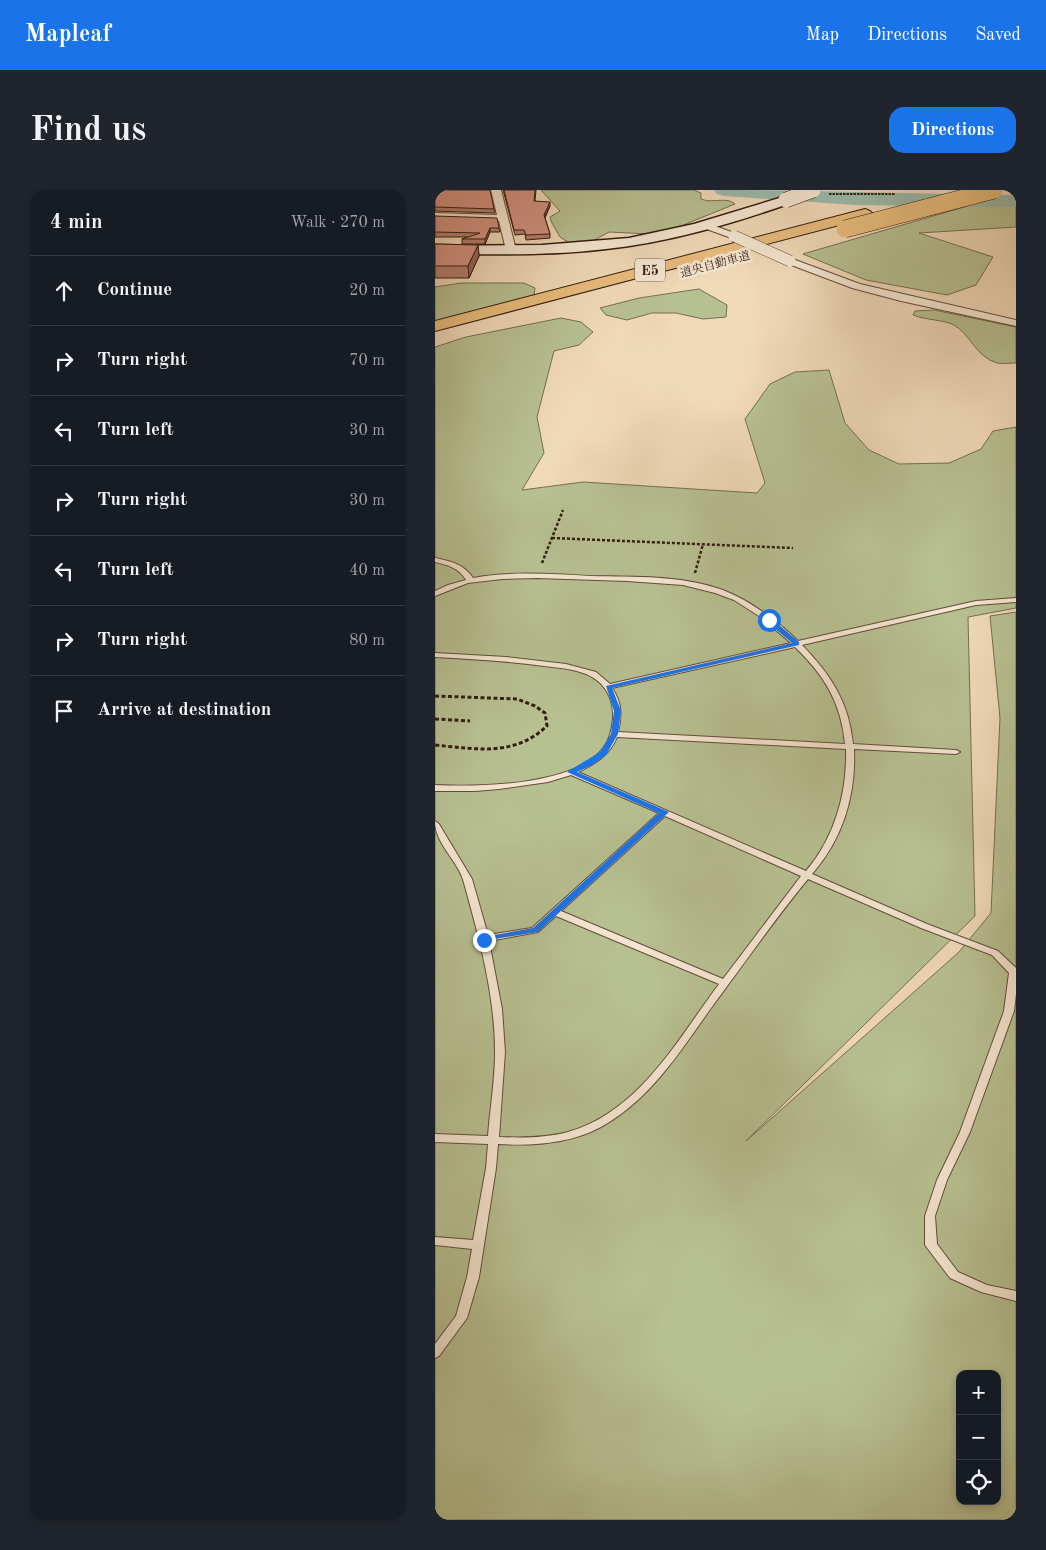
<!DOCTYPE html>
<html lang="en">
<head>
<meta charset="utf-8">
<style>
  :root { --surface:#171b24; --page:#20242c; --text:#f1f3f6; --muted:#9ea1a6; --line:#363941; --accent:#1a73e8 }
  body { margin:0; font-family:"Old Standard TT","Noto Serif JP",serif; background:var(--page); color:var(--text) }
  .controls { position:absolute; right:15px; bottom:15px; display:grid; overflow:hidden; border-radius:10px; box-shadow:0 2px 8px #0003 }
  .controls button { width:45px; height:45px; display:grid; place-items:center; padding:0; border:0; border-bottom:1px solid var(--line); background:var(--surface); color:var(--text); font:25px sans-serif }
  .stop { position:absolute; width:15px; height:15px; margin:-11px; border:4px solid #1a73e8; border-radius:50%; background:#fff }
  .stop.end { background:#1a73e8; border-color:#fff; box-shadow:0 1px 5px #0008 }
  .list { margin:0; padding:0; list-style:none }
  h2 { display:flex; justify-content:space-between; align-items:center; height:65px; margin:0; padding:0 20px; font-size:21px }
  h2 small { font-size:16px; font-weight:400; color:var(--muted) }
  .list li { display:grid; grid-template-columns:32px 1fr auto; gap:15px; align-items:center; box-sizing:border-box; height:70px; padding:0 20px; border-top:1px solid var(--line) }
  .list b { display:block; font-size:19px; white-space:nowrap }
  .list em { font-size:16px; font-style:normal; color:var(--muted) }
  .icon { flex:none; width:28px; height:28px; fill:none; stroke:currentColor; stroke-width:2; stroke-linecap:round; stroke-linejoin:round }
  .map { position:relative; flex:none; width:581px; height:1330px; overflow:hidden; border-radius:15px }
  header { display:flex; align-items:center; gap:30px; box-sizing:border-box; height:70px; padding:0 25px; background:var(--accent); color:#fff }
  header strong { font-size:24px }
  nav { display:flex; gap:28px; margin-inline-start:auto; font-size:18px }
  .intro { display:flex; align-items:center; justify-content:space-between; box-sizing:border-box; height:120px; padding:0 30px }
  h1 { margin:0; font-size:35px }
  .button { padding:12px 22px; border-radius:15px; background:var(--accent); color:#fff; font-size:18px; font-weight:700 }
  main { display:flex; gap:30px; padding:0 30px }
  aside { flex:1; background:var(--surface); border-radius:15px; box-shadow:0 2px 8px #0003 }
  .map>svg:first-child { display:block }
  .green { fill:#b7c091; stroke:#756e50; fill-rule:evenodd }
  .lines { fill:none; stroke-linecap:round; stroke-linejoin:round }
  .river { fill:#9abaac; fill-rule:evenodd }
  .lane-casing { stroke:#624c3a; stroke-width:2 }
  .street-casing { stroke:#624c3a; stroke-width:2 }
  .secondary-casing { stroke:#331d10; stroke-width:3 }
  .highway-casing { stroke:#331d10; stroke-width:2 }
  .path-far2 { stroke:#331d10; stroke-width:2; stroke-dasharray:2.5 1; stroke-linecap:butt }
  .path-far1 { stroke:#331d10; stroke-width:2.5; stroke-dasharray:3 2; stroke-linecap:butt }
  .path { stroke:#331d10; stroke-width:3; stroke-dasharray:4 2.5; stroke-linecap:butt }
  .lane { fill:#f5e6d1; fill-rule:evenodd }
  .street { fill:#f5e6d1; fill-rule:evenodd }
  .secondary { fill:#f5e6d1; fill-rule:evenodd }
  .highway { fill:#e8bc7c; fill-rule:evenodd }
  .street-bridge-casing { stroke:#624c3a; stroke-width:12; stroke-linecap:butt }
  .secondary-bridge-casing { stroke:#331d10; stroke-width:16; stroke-linecap:butt }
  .highway-bridge-casing { stroke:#331d10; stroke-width:18; stroke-linecap:butt }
  .street-bridge { stroke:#f5e6d1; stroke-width:11 }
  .secondary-bridge { stroke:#f5e6d1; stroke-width:15 }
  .highway-bridge { stroke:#e8bc7c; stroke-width:17 }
  .wall { fill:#b57e6f; stroke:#331d10 }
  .shaded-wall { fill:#94665a; stroke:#331d10 }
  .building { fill:#d39281; stroke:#331d10 }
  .route { fill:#1a73e8 }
  .labels { text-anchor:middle; stroke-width:5; stroke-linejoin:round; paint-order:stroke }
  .far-street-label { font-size:12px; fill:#331d10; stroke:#f5e6d1 }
  .shield { fill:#f5e6d1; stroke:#6d594a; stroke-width:1 }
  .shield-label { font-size:14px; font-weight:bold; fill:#331d10 }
</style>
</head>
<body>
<header>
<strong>Mapleaf</strong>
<nav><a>Map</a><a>Directions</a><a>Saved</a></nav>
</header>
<div class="intro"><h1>Find us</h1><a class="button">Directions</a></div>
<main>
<aside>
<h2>4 min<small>Walk · 270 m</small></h2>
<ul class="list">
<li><svg class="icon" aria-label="ahead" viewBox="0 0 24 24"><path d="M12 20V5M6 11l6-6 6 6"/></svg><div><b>Continue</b></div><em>20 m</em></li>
<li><svg class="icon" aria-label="right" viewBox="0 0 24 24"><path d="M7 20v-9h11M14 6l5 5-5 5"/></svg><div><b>Turn right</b></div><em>70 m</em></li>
<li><svg class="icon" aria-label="left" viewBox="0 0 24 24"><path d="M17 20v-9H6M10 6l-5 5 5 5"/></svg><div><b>Turn left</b></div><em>30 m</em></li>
<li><svg class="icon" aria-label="right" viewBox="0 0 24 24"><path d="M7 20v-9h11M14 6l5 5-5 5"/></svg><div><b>Turn right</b></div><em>30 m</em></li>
<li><svg class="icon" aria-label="left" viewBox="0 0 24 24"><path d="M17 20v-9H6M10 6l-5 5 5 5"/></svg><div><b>Turn left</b></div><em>40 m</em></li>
<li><svg class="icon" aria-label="right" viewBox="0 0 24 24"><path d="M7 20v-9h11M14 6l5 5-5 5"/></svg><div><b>Turn right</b></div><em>80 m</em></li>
<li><svg class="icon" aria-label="arrive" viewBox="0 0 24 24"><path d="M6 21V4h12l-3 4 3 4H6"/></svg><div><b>Arrive at destination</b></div></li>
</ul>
</aside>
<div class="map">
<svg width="581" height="1330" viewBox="0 0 581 1330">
  <rect width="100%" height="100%" fill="#f0d9b8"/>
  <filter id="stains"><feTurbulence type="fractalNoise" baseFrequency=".004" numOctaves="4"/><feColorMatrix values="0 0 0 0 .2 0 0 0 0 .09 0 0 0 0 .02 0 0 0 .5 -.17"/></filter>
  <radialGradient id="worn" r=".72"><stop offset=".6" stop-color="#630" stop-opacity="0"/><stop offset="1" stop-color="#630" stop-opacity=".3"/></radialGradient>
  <path class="green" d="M106,0h153l7,3v6c11,5 26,-3 34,5l-59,24 -26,6 -41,-2 -18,10 -20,2 -11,-7 -8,-14 -2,-6 10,-6z
    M566,11l15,1v25l-97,6 74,24 -17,28 -29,10 -81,-15 -63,-26 161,-47 11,-5z
    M26,93h63l11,5 -1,7 -99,26v-34z
    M264,99l28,16 -1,12 -23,2 -27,-6h-24l-25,7 -21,-5 -6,-7 39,-10z
    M499,120l82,17v36c-6,0 -14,1 -19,0 -21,-6 -26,-28 -43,-38 -9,-5 -29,-5 -41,-10l2,-4z
    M126,128l20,4 12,10 -14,13 -25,6 -17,66 7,36 -22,37 61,-8 174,11 8,-10 -20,-64 25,-35 25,-12 34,-2 16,53 24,27 30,14 50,-1 32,-14 12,-18 23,-4v181l-48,9 7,299 -229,225 213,-189 32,-39 9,-195 -10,-102 26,-4v908h-581v-1173l31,-10zM525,1184h37v127h-37z"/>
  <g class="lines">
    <path class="river" d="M279,0c101,0 201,4 302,5v12l-161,-2 -131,-9 -7,-2z"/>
    <g class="lane-casing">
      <path id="lane" d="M0,368c15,3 29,6 38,20 38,-7 78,-4 118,-2 43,1 90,-1 132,14 28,11 54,31 75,51l178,-40 40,-3v4l-40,3 -174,40c29,30 47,57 51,99l103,6 4,2 -4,2 -102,-5c2,46 -11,90 -42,125l115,50 71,27 18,17v26l-2,17 -44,121 -23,48 -12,36 2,28 21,28 29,13 29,6v10l-35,-9 -31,-14 -25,-33v-29l12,-36 23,-48 44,-121 5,-38 -17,-18 -71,-27 -113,-49c-33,40 -63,83 -94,125 -33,46 -64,97 -115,124 -31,16 -67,18 -101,16l-2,24 -17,109 -12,41 -28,38 -4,2v-14l21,-28 11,-39 5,-28 -37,-4v-8l38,3 13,-72 2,-24 -53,-2v-8l53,2c2,-28 7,-56 7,-84 0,-57 -16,-115 -31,-169 -5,-22 -29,-38 -29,-62l4,3 33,55 16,56 44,-7 127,-115 -88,-38 -23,7 -49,7 -24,2h-40v-6c44,2 141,1 169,-38 6,-8 8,-19 9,-28 1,-17 -6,-34 -21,-42 -14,-8 -32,-9 -48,-11 -36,-5 -72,-7 -109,-9v-4l71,4 60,7 30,8 14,12 181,-41 -32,-27 -25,-16 -19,-7 -32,-8 -56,-4 -90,-3 -35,1 -34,4 -33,13v-5l13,-6 18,-5c-7,-12 -18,-15 -31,-18zM360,457c29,28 46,55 50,97l-227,-12c4,-16 4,-30 -6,-44zM182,547l229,12c1,44 -11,88 -40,122l-228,-99c17,-8 32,-17 39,-35zM230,626l136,60 -78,103 -162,-68zM121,726l163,68c-41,55 -80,128 -151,148 -22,6 -47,6 -69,5l6,-85 -3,-43 -13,-68 49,-9z"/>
    </g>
    <g class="street-casing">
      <path id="street" d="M56,0h10l15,60 -1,2 -4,1 -5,-3 -7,-29 -64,-2v-6l62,2z
        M269,32l33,12 2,2 -5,3 -33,-12 -2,-2z
        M355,68l70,26 156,36v6l-115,-25 -49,-13 -66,-25v-4z"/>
    </g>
    <g class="secondary-casing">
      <path id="secondary" d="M351,6l5,1 2,3 -2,3c-60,21 -121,39 -185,46 -56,7 -114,5 -171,5v-8l107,-1 87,-7 65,-14z"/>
    </g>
    <g class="highway-casing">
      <path id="highway" d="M430,19l5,2 3,3 -3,3 -435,114v-10z"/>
    </g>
    <path class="path-far2" d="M394,4h66"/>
    <path class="path-far1" d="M117,348l241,10
      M107,373l21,-53
      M260,383l8,-29"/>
    <path class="path" d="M0,506l82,3 18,7 10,7 2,13c-33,31 -71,23 -112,19
      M0,529l35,2"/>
    <use href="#lane" class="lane"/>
    <use href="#street" class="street"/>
    <use href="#secondary" class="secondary"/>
    <use href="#highway" class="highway"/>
    <g class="street-bridge-casing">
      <path id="street-bridge" d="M299,46l56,25"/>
    </g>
    <g class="secondary-bridge-casing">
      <path id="secondary-bridge" d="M351,10l27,-10"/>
    </g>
    <g class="highway-bridge-casing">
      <path id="highway-bridge" d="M410,39l149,-39"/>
    </g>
    <use href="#street-bridge" class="street-bridge"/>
    <use href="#secondary-bridge" class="secondary-bridge"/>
    <use href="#highway-bridge" class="highway-bridge"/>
  </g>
  <path class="wall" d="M0,0l59,19 1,4 -60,-2z
    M68,0h33l-1,11 15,5 -5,12 5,16v4l-24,2 -1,-6 -10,1z
    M0,26l64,12 1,4h-10l-5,12h-23v-5l5,-2h-32z
    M0,54l43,1 1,11 -10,22h-34z"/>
  <path class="shaded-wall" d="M115,12v4l-6,13v-4z
    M55,38v4l-5,12v-5z
    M43,55l1,11 -10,22 -1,-12z"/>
  <path class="building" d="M0,0h55l4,19 -59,-2z
    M69,0h31l-1,11 16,1 -6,13 6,19 -24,1 -2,-5h-10z
    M0,26l62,2 2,10h-9l-5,11h-23l18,-6 -45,-1z
    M0,54l43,1 -10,21h-33z"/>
  <path class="route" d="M332,429h5l27,23v3l-187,43 9,23 -3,23 -12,21 -14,10 -15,7 92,40 -131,120 -57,9v-3l3,-1 49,-9 126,-115 -92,-41 33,-20 11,-18 3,-23 -8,-25 186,-43 -25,-21z"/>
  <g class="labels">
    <g class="far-street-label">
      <text transform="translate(280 74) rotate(-15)" y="4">道央自動車道</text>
    </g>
    <rect class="shield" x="200" y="68.5" width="30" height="23" rx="4"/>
    <g class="shield-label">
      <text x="215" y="85">E5</text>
    </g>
  </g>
  <rect width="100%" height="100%" filter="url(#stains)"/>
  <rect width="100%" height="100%" fill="url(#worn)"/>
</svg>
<div class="controls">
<button>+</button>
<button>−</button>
<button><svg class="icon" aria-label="locate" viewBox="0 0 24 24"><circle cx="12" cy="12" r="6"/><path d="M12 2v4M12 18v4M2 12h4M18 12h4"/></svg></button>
</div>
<div class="stop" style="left:334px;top:430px"></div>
<div class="stop end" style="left:49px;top:750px"></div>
</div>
</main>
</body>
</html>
